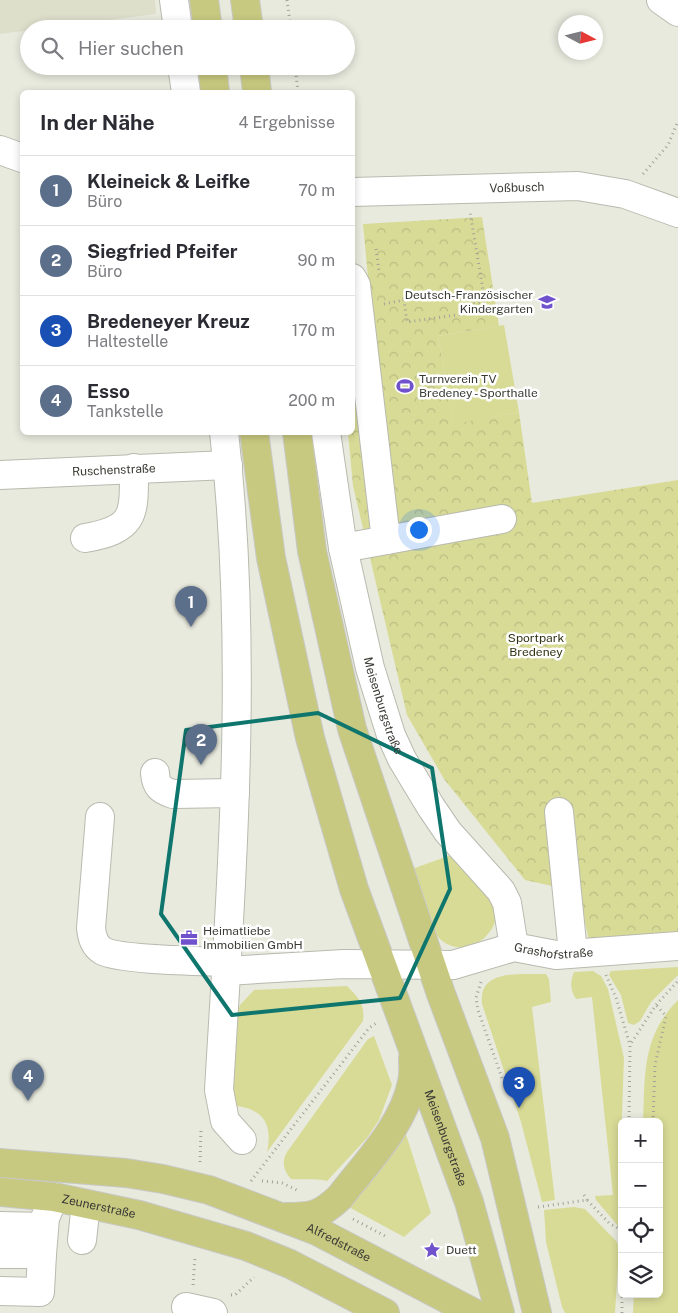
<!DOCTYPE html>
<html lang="de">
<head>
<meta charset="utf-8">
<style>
  :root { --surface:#fff; --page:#f7f7f7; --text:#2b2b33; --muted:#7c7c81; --line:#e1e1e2; --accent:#db2777 }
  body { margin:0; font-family:"Public Sans",sans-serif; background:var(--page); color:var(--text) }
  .controls { position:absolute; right:15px; bottom:15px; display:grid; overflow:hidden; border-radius:8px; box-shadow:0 2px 8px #0003 }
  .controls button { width:45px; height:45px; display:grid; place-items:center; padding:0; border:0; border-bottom:1px solid var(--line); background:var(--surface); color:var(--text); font:25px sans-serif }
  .compass { position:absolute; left:558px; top:15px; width:45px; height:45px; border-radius:50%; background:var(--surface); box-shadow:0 2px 8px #0003; rotate:97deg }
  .you { position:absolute; left:418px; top:529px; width:18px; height:18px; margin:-12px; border:4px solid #fff; border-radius:50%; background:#1a73e8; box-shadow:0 0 0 8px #1a73e833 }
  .badge { display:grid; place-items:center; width:32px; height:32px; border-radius:50%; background:var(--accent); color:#fff; font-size:16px; font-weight:700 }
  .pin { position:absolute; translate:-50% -41px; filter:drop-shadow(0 1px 2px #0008) }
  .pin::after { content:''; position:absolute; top:26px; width:18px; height:15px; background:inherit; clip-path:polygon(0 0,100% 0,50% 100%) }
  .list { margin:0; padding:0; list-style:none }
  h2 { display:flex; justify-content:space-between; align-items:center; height:65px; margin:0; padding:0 20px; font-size:21px }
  h2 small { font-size:16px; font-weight:400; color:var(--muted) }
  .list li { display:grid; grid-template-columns:32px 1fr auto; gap:15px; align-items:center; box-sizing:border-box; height:70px; padding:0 20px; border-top:1px solid var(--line) }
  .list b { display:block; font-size:19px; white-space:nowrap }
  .list p { margin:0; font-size:16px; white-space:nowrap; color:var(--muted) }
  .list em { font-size:16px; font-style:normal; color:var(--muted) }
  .icon { flex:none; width:28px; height:28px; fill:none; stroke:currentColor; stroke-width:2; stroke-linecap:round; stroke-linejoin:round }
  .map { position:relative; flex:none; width:678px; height:1313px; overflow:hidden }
  .search { position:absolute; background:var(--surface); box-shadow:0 2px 8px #0003; left:20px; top:20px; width:335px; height:55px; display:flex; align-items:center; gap:12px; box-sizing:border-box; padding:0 18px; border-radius:28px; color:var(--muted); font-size:19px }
  .panel { position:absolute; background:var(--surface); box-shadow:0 2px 8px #0003; left:20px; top:90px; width:335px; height:345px; border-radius:8px }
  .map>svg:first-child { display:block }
  .built { fill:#dddfcb }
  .green { fill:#d8db96 }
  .forest { fill:url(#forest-crowns) }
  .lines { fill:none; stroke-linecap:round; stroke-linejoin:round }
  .minor-casing { stroke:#b9baaf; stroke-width:30 }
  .major-casing { stroke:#c8c8c6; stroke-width:30 }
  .path { stroke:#a1a299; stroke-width:3; stroke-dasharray:1 4; stroke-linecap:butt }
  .minor { stroke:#fff; stroke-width:28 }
  .major { stroke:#c8c980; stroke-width:28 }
  .marked { fill:none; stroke:#0f766e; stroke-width:4; stroke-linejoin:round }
  .labels { text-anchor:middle; stroke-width:5; stroke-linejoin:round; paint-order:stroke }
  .street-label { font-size:12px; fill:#3a3a35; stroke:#fff }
  .poi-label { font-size:12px; fill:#3a3a35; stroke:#fff; text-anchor:start }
  .park-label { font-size:12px; fill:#333313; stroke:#fff }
</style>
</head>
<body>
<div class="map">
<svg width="678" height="1313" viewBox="0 0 678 1313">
  <defs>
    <pattern id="forest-crowns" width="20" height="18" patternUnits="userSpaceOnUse" patternTransform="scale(1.25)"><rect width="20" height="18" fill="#d8db96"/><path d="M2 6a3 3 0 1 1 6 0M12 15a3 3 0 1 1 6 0" fill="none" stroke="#babd82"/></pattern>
  </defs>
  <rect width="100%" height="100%" fill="#e9eade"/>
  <path class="built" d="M0,0h155l1,14 -156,20z"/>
  <path class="green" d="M504,325l15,87 -65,13 -16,-89z
    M454,854c9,9 37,37 41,47 11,32 -32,63 -57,36 -12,-14 -20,-50 -26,-68z
    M678,967v8l-27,27 -11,19 -6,4 -6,-2 -7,-28 -12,-20 2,-4z
    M593,971l8,5 7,13 16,69 -6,168 -22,-26 -1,-4 18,-1 -21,-198 -16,2c-6,-9 -6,-17 -2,-27z
    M546,974l3,5 2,23 -19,5 23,193 -13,2 -21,-80 -39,-118c-4,-36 39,-29 64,-30z
    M347,986c12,12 18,18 16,35l-96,131c7,-33 -8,-45 -39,-47l4,-76 8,-24 14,-15z
    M678,1000v313h-45l1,-19h25v-172h-16c2,-48 -1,-86 35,-122z
    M374,1036l18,49 -13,35 -12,18 -40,43c-13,-3 -22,-1 -36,-2 -7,-8 -10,-17 -4,-27l81,-113z
    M403,1125l28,88 -27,24 -57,-31z
    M574,1207l11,2 32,33 2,8 -4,63h-50l-3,-6 -16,-65 -2,-32z"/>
  <path class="forest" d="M482,217l17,109 -61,10 16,88 65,-12 13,91 146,-23v464l-87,7 -12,-59 -54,-12 -81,-101 -37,-64 -54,-229 -5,-53 4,-1 1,-87 21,-3 -11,-118z"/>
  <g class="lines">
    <g class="minor-casing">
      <g id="minor">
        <path d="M174,0l4,29"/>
        <path d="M661,0l17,12"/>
        <path d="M182,66l4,26"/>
        <path d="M0,150l22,8"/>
        <path id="s1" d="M352,192l226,-6 47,8 53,19"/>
        <path d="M352,278l4,7 30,255"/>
        <path d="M224,432c25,221 8,438 -5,658l6,31 17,19"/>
        <path id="s2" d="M326,432l17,116 27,120 21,67 11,24 29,48 17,25 53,59 6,12 7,44"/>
        <path id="s3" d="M0,475l228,-10"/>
        <path d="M85,538c51,-9 49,-23 49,-70"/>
        <path d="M343,548l159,-29"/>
        <path d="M155,773c1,13 5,17 18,21l62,-1"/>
        <path d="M559,812l14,141"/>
        <path d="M100,817l-9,111c1,9 3,18 12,23 17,9 100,10 123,11"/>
        <path id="s4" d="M226,971l118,-7 109,1 61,-18 42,8 122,-9"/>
        <path d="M0,1226l44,1"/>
        <path d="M82,1240l4,-36"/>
        <path d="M0,1254h42l3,-36 9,-21"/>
        <path d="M0,1291l40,1 2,-38"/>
        <path d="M186,1307l27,6"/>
      </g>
    </g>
    <g class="major-casing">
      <g id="major">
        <path d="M204,0l4,29"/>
        <path d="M245,0l4,29"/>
        <path d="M212,66l3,26"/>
        <path d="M254,66l3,26"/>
        <path id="s5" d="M254,432l17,126 39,180 44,151 115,313 31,111"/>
        <path d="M297,432l15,119 40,178 89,265 54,144 42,175"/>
        <path id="s6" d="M0,1163l126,10 37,6 46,11 108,41 157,82"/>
        <path id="s7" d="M0,1192l54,5 85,18 107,31 44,18 95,49"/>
        <path d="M285,1217c27,0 35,-1 55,-20 26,-34 64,-72 72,-115 2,-8 1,-16 1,-24"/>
      </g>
    </g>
    <path class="path" d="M287,0l4,29
      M295,66l3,26
      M643,174l25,-29 10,-24
      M376,249l3,22
      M384,304l20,-4 3,22 56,-8 -1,-9 23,-3 -15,-90
      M606,975l10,23 14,47
      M481,982l-5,16 2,12 25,71
      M629,1122l1,-77 26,-40 22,-24
      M653,1122l2,-57 11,-49 -10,-11
      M200,1162l1,-31
      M251,1181l118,-153 9,-6
      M262,1181l20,2 17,8
      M584,1195l3,5
      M538,1207l49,-7 23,24 12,6
      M353,1219l32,17
      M193,1285l2,-29
      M231,1295h4l19,-18
      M622,1313v-19"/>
    <use href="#minor" class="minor"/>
    <use href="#major" class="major"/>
  </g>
  <path class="marked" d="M318,713l114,55 18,121 -50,109 -168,17 -71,-101 25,-184z"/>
  <defs>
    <g id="school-bare" transform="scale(1.35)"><path d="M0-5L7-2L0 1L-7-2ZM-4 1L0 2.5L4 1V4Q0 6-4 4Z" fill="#7053cc" stroke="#fff" stroke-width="2.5" paint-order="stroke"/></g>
    <g id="stadium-bare" transform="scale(1.35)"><path d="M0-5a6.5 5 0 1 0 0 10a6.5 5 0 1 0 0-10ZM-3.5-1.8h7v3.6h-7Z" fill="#7053cc" stroke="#fff" stroke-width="2.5" paint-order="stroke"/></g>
    <g id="office-bare" transform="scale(1.35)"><path d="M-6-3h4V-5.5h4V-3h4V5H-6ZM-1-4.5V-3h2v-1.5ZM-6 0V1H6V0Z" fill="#7053cc" stroke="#fff" stroke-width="2.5" paint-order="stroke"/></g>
    <g id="sight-bare" transform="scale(1.35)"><path d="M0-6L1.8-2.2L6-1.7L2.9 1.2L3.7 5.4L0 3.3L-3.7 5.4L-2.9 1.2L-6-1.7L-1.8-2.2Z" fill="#7053cc" stroke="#fff" stroke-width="2.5" paint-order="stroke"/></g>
  </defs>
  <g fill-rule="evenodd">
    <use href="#school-bare" x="547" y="302"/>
    <use href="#stadium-bare" x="405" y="386"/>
    <use href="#office-bare" x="189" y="938"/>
    <use href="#sight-bare" x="432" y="1250"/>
  </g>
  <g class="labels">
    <g class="street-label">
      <text dy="4" stroke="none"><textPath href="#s1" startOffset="165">Voßbusch</textPath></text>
      <text dy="4" stroke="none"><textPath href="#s3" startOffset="114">Ruschenstraße</textPath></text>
      <text dy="4" stroke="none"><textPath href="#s2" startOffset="280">Meisenburgstraße</textPath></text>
      <text dy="4" stroke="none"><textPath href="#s4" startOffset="331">Grashofstraße</textPath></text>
      <text dy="4" stroke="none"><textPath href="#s5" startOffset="734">Meisenburgstraße</textPath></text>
      <text dy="4" stroke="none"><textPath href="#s7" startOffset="100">Zeunerstraße</textPath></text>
      <text dy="4" stroke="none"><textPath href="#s6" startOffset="351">Alfredstraße</textPath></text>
    </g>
    <g class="poi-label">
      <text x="533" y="299" text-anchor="end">Deutsch-Französischer<tspan x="533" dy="14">Kindergarten</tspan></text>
      <text x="419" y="383">Turnverein TV<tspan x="419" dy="14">Bredeney - Sporthalle</tspan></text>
      <text x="203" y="935">Heimatliebe<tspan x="203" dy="14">Immobilien GmbH</tspan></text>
      <text x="446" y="1254">Duett</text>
    </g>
    <g class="park-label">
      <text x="536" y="642">Sportpark<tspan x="536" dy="14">Bredeney</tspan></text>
    </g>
  </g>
</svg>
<div class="controls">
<button>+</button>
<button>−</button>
<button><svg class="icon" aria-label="locate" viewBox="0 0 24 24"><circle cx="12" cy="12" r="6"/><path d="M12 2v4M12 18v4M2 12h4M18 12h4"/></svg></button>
<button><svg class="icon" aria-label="layers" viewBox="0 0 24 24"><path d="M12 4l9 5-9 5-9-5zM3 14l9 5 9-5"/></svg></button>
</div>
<svg class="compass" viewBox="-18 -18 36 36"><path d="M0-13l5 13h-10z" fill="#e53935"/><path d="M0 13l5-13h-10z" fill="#7c7c81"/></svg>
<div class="you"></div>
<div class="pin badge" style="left:191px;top:627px;background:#5c6f8a">1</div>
<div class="pin badge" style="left:201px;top:765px;background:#5c6f8a">2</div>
<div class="pin badge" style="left:519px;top:1108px;background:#1a4fb4">3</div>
<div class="pin badge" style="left:28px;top:1101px;background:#5c6f8a">4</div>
<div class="search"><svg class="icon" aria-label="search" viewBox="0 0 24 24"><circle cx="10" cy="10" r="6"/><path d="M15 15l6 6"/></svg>Hier suchen</div>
<section class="panel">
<h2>In der Nähe<small>4 Ergebnisse</small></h2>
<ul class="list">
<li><span class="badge" style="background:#5c6f8a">1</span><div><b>Kleineick &amp; Leifke</b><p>Büro</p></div><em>70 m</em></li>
<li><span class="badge" style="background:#5c6f8a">2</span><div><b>Siegfried Pfeifer</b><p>Büro</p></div><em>90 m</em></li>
<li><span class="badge" style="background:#1a4fb4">3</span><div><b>Bredeneyer Kreuz</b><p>Haltestelle</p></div><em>170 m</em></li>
<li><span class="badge" style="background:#5c6f8a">4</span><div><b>Esso</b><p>Tankstelle</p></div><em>200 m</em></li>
</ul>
</section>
</div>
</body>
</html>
